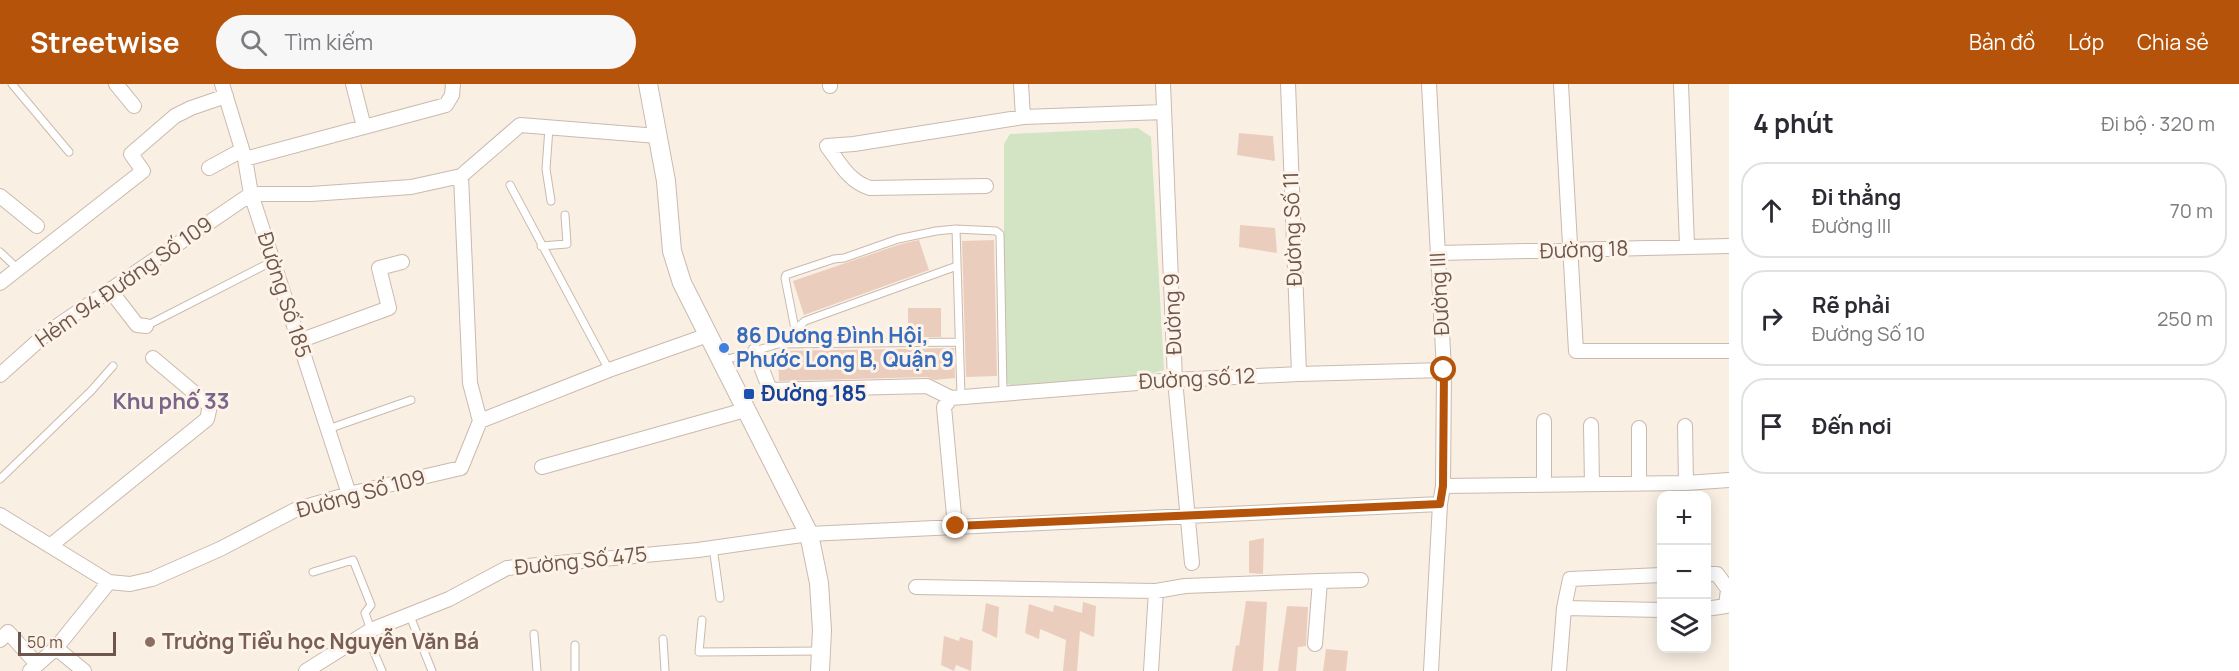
<!DOCTYPE html>
<html lang="vi">
<head>
<meta charset="utf-8">
<style>
  :root { --surface:#fff; --page:#f7f7f7; --text:#2b2b33; --muted:#7c7c81; --line:#e1e1e2; --accent:#b45309 }
  body { margin:0; font-family:Manrope,sans-serif; background:var(--page); color:var(--text) }
  .controls { position:absolute; right:18px; bottom:18px; display:grid; overflow:hidden; border-radius:12px; box-shadow:0 3px 15px #0003 }
  .controls button { width:54px; height:54px; display:grid; place-items:center; padding:0; border:0; border-bottom:2px solid var(--line); background:var(--surface); color:var(--text); font:30px sans-serif }
  .scale { position:absolute; left:18px; bottom:15px; width:98px; box-sizing:border-box; padding-left:6px; border:3px solid #6e564c; border-top:0; font-size:16px; line-height:21px; white-space:nowrap; color:#6e564c; -webkit-text-stroke:4px #fdf3e8; paint-order:stroke }
  .stop { position:absolute; width:18px; height:18px; margin:-14px; border:4px solid #b45309; border-radius:50%; background:#fff }
  .stop.end { background:#b45309; border-color:#fff; box-shadow:0 2px 6px #0008 }
  .list { margin:0; padding:0; list-style:none }
  h2 { display:flex; justify-content:space-between; align-items:center; height:78px; margin:0; padding:0 24px; font-size:26px }
  h2 small { font-size:20px; font-weight:400; color:var(--muted) }
  .list li { display:grid; grid-template-columns:39px 1fr auto; gap:18px; align-items:center; box-sizing:border-box; height:96px; margin:0 12px 12px; padding:0 12px; border:2px solid var(--line); border-radius:24px }
  .list b { display:block; font-size:22px; white-space:nowrap }
  .list p { margin:0; font-size:20px; white-space:nowrap; color:var(--muted) }
  .list em { font-size:20px; font-style:normal; color:var(--muted) }
  .icon { flex:none; width:33px; height:33px; fill:none; stroke:currentColor; stroke-width:2; stroke-linecap:round; stroke-linejoin:round }
  .map { position:relative; flex:none; width:1729px; height:587px; overflow:hidden }
  header { display:flex; align-items:center; gap:36px; box-sizing:border-box; height:84px; padding:0 30px; background:var(--accent); color:#fff }
  header strong { font-size:28px }
  nav { display:flex; gap:33px; margin-inline-start:auto; font-size:21px }
  .search { width:420px; height:54px; background:var(--page); display:flex; align-items:center; gap:15px; box-sizing:border-box; padding:0 21px; border-radius:33px; color:var(--muted); font-size:22px }
  main { display:flex }
  aside { flex:1; background:var(--surface) }
  .map>svg:first-child { display:block }
  .green { fill:#d2e4c3 }
  .building { fill:#ebcdbd }
  .lines { fill:none; stroke-linecap:round; stroke-linejoin:round }
  .service-casing { stroke:#cbb9ae; stroke-width:9 }
  .minor-casing { stroke:#cbb9ae; stroke-width:16 }
  .tertiary-casing { stroke:#cbb9ae; stroke-width:20 }
  .service { stroke:#fff; stroke-width:7 }
  .minor { stroke:#fff; stroke-width:14 }
  .tertiary { stroke:#fff; stroke-width:18 }
  .route { stroke:#b45309; stroke-width:8 }
  .shop-dot { fill:#3f7fe0; stroke:#fdf3e8; stroke-width:2 }
  .transit-dot { fill:#1a4fb4; stroke:#fdf3e8; stroke-width:2 }
  .education-dot { fill:#8d6e63; stroke:#fdf3e8; stroke-width:2 }
  .labels { text-anchor:middle; stroke-width:6; stroke-linejoin:round; paint-order:stroke }
  .street-label { font-size:21px; fill:#6e564c; stroke:#fdf3e8 }
  .shop-label { font-size:21px; font-weight:bold; fill:#366cbe; stroke:#fdf3e8; text-anchor:start }
  .transit-label { font-size:21px; font-weight:bold; fill:#164399; stroke:#fdf3e8; text-anchor:start }
  .education-label { font-size:21px; font-weight:bold; fill:#785e54; stroke:#fdf3e8; text-anchor:start }
  .neighbourhood-label { font-size:22px; font-weight:bold; fill:#7b648a; stroke:#fdf3e8 }
</style>
</head>
<body>
<header>
<strong>Streetwise</strong>
<div class="search"><svg class="icon" aria-label="search" viewBox="0 0 24 24"><circle cx="10" cy="10" r="6"/><path d="M15 15l6 6"/></svg>Tìm kiếm</div>
<nav><a>Bản đồ</a><a>Lớp</a><a>Chia sẻ</a></nav>
</header>
<main>
<div class="map">
<svg width="1729" height="587" viewBox="0 0 1729 587">
  <rect width="100%" height="100%" fill="#f9efe3"/>
  <path class="green" d="M1138,44l13,9 13,233 -18,5 -134,11 -8,-4v-238l6,-10z"/>
  <path class="building" d="M1239,49l34,3 2,25 -38,-6z
    M1240,141l35,3 2,25 -38,-6z
    M919,156l10,30 -125,45 -11,-34 108,-37z
    M994,156l3,136 -31,1 -4,-136z
    M908,224h33v29h-33z
    M954,264l1,30 -20,2 -8,-3 -148,4 -1,-30z
    M1264,454l-1,36 -14,-1v-32z
    M1246,517l21,1 -4,69h-31l4,-26 3,1z
    M1083,518l13,4 -2,31 -14,-6 -3,40h-14l3,-31 -26,-11 -1,10 -14,-6 4,-29 24,8 1,-7 28,8z
    M986,519l13,4 -2,31 -15,-7z
    M1287,522l21,1 -2,39 -8,1 -2,24h-18z
    M944,552l15,5 1,-4 13,4 -2,30 -15,-6 -2,6 -13,-6z
    M1326,565l22,2 -2,20h-23z"/>
  <g class="lines">
    <g class="service-casing">
      <path id="service" d="M12,0l57,68
        M549,44l-3,41 5,32
        M510,101l99,185
        M956,145l40,2 4,3 3,159
        M541,162l26,-2 -2,-29
        M0,168l18,17
        M146,242l127,-65
        M795,245l-10,-51 1,-3 48,-16 10,-1 54,-19 38,-8 20,-2 5,167
        M778,260l27,-23 152,-55
        M722,277l56,-17 181,-2
        M328,345l83,-29
        M0,395l91,-88 22,-25
        M713,463l7,51
        M313,488l40,-12 18,45 -6,8 6,17
        M410,532l22,55
        M702,536l-3,32 122,-1
        M366,549l16,38
        M534,550l3,37
        M663,555l2,32
        M575,587v-26"/>
    </g>
    <g class="minor-casing">
      <path id="minor" d="M116,0l18,22
        M222,0l23,75 6,35 98,300
        M353,0l11,43
        M830,0v2
        M1021,0l2,33
        M1163,0l12,296 17,183
        M1288,0l11,290
        M1429,0l15,286 -1,116 -3,18 -9,167
        M1561,0l15,267h153
        M1681,0l6,162
        M827,62l27,-2 169,-27 141,-5
        M827,62c12,16 22,36 43,42l116,-2
        M245,75l201,-54 6,-10 1,-11
        M209,84l33,-18
        M461,92l9,207 10,38
        M0,112l37,30
        M1438,169l291,-7
        M0,199l143,-112 -12,-17 44,-38 16,-8 35,-12
        M110,206l27,35 9,1
        M299,257l90,-33 -10,-40 23,-6
        M755,267l15,39 157,-4 24,12
        M0,291l47,-42 204,-139h60l100,-7 50,-11 59,-51 138,11
        M951,314l224,-18 124,-6 145,-4
        M951,314l-7,9 11,119
        M1591,341l1,59
        M1685,342l1,57
        M542,383l203,-57
        M1639,399v-55
        M1544,401v-64
        M1443,402l243,-3 43,-3
        M0,431l109,67 21,2 22,-5 68,-30 75,-39 54,-16 112,-26 19,-47 129,-51 99,-35
        M50,462l157,-127 3,-13 -57,-48
        M1706,490h11l11,15 -2,17 -20,3
        M1320,497l41,-1
        M916,503l240,4 29,-5 135,-5 -5,63
        M1564,524l98,2
        M0,556l8,-8 29,32
        M56,564l28,23
        M30,587l26,-23 53,-66
        M306,587l65,-41 78,-31 58,-31 191,-18 111,-16 631,-30
        M1151,587l5,-80
        M1559,587l5,-63 6,-29 92,-4"/>
    </g>
    <g class="tertiary-casing">
      <path id="tertiary" d="M648,0l18,97 6,70 10,32 127,251 10,49 3,47 -2,41"/>
    </g>
    <use href="#service" class="service"/>
    <use href="#minor" class="minor"/>
    <use href="#tertiary" class="tertiary"/>
  </g>
  <g class="lines">
    <path class="route" d="M956,442l484,-22 3,-18 1,-116"/>
  </g>
  <circle class="shop-dot" cx="724" cy="264" r="6"/>
  <rect class="transit-dot" x="743" y="304" width="12" height="12" rx="3"/>
  <circle class="education-dot" cx="150" cy="558" r="6"/>
  <g class="labels">
    <g class="street-label">
      <text transform="translate(1293 145) rotate(-92)" y="7">Đường Số 11</text>
      <text transform="translate(1584 166) rotate(-2)" y="7">Đường 18</text>
      <text transform="translate(124 198) rotate(-35)" y="7">Hẻm 94 Đường Số 109</text>
      <text transform="translate(1440 210) rotate(-93)" y="7">Đường III</text>
      <text transform="translate(284 211) rotate(72)" y="7">Đường Số 185</text>
      <text transform="translate(1173 230) rotate(-92)" y="7">Đường 9</text>
      <text transform="translate(1197 295) rotate(-3)" y="7">Đường số 12</text>
      <text transform="translate(361 410) rotate(-15)" y="7">Đường Số 109</text>
      <text transform="translate(581 477) rotate(-6)" y="7">Đường Số 475</text>
    </g>
    <g class="shop-label">
      <text x="736" y="259">86 Dương Đình Hội,<tspan x="736" dy="24">Phước Long B, Quận 9</tspan></text>
    </g>
    <g class="transit-label">
      <text x="761" y="317">Đường 185</text>
    </g>
    <g class="education-label">
      <text x="162" y="565">Trường Tiểu học Nguyễn Văn Bá</text>
    </g>
    <g class="neighbourhood-label">
      <text x="171" y="325">Khu phố 33</text>
    </g>
  </g>
</svg>
<div class="controls">
<button>+</button>
<button>−</button>
<button><svg class="icon" aria-label="layers" viewBox="0 0 24 24"><path d="M12 4l9 5-9 5-9-5zM3 14l9 5 9-5"/></svg></button>
</div>
<div class="scale">50 m</div>
<div class="stop" style="left:1444px;top:286px"></div>
<div class="stop end" style="left:956px;top:442px"></div>
</div>
<aside>
<h2>4 phút<small>Đi bộ · 320 m</small></h2>
<ul class="list">
<li><svg class="icon" aria-label="ahead" viewBox="0 0 24 24"><path d="M12 20V5M6 11l6-6 6 6"/></svg><div><b>Đi thẳng</b><p>Đường III</p></div><em>70 m</em></li>
<li><svg class="icon" aria-label="right" viewBox="0 0 24 24"><path d="M7 20v-9h11M14 6l5 5-5 5"/></svg><div><b>Rẽ phải</b><p>Đường Số 10</p></div><em>250 m</em></li>
<li><svg class="icon" aria-label="arrive" viewBox="0 0 24 24"><path d="M6 21V4h12l-3 4 3 4H6"/></svg><div><b>Đến nơi</b></div></li>
</ul>
</aside>
</main>
</body>
</html>
